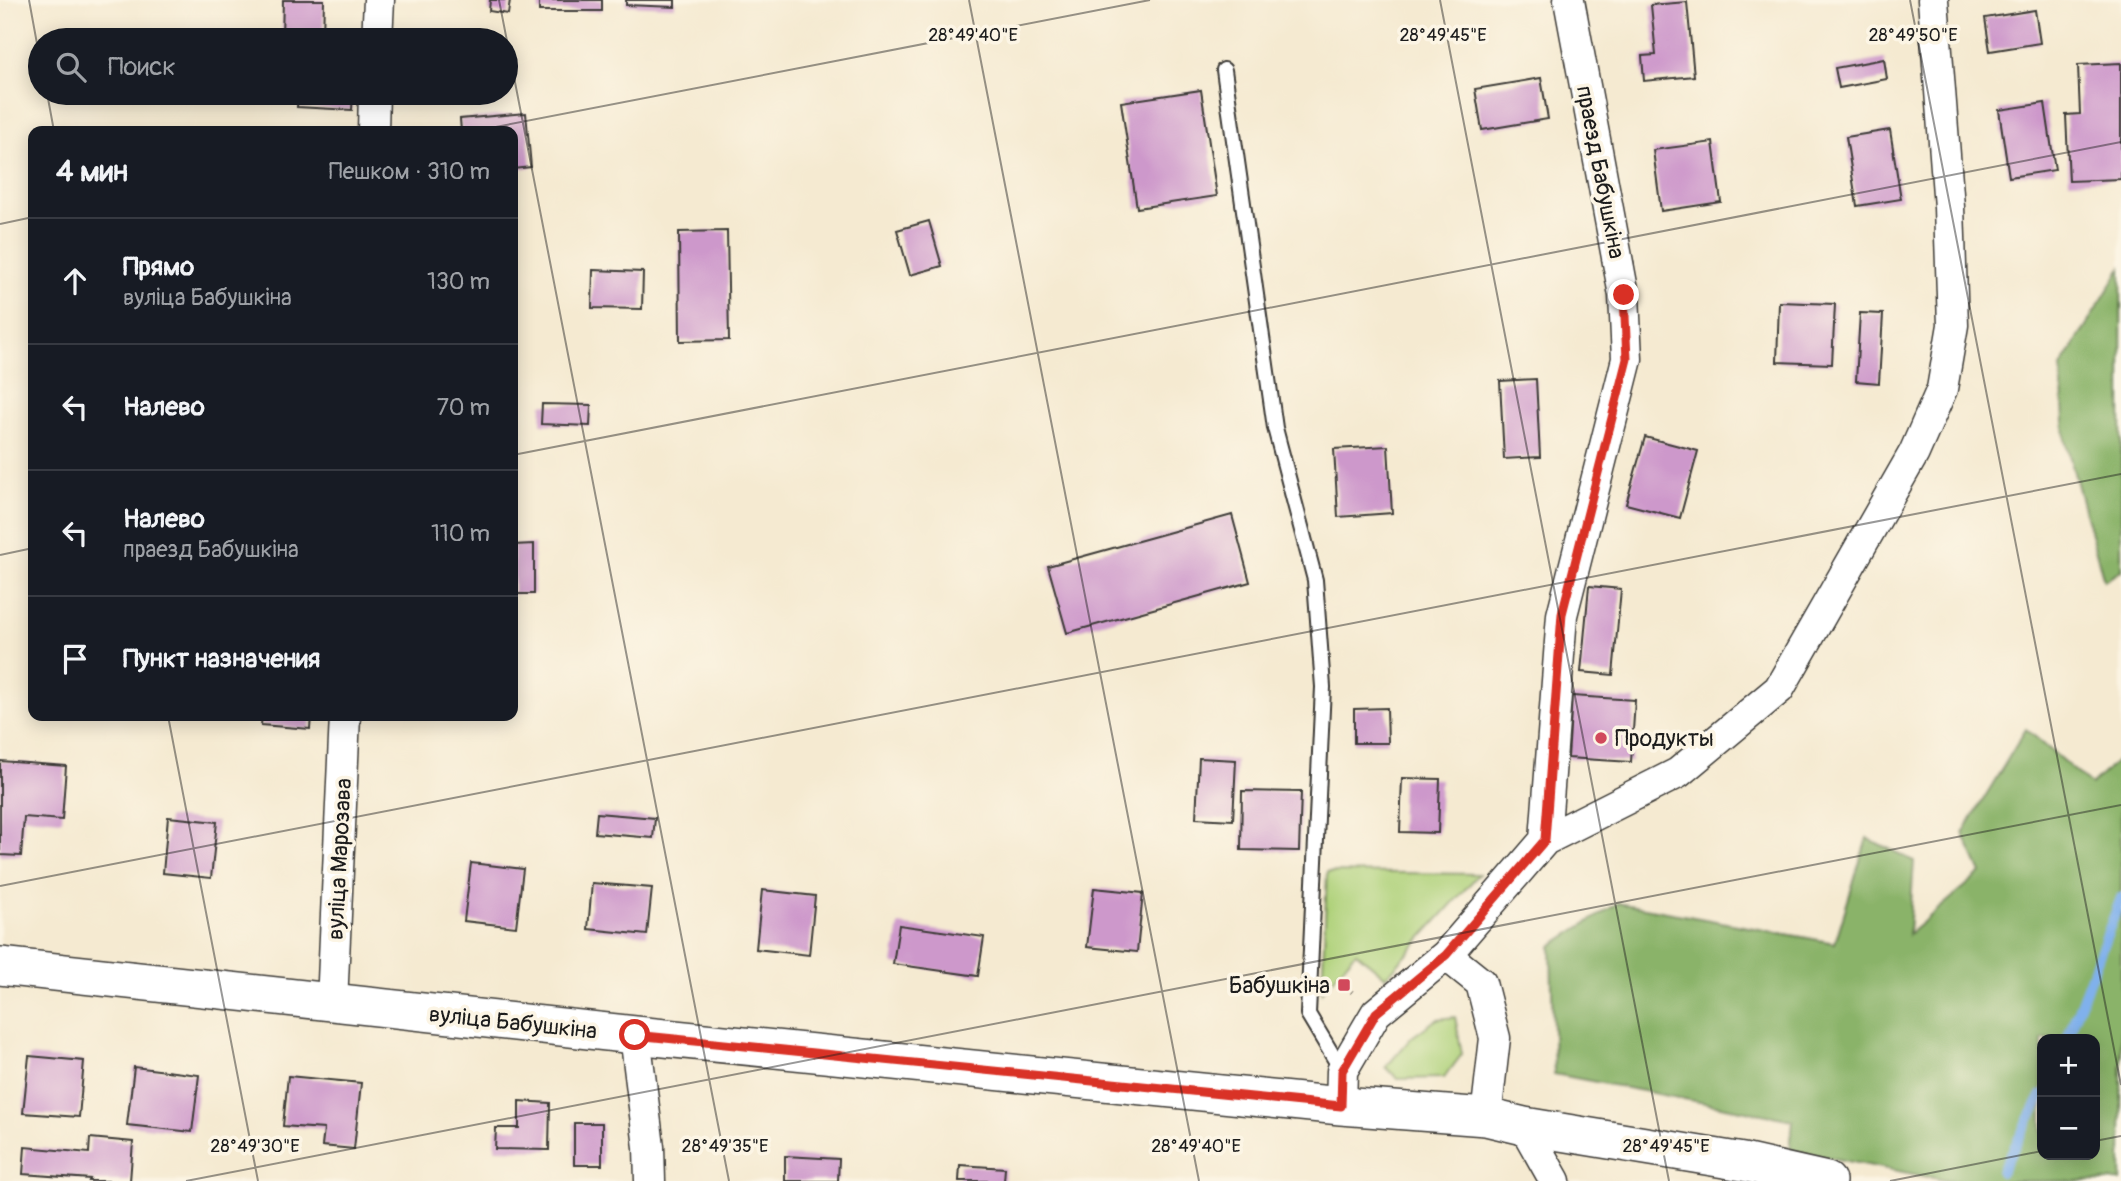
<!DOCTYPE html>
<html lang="ru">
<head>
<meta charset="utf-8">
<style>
  :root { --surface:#171b24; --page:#242831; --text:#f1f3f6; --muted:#9ea1a6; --line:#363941 }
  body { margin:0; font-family:Pangolin,sans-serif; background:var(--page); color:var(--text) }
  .controls { position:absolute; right:21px; bottom:21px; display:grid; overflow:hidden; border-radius:14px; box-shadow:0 4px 18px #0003 }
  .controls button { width:63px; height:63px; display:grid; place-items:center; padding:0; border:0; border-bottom:2px solid var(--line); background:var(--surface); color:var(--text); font:35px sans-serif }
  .stop { position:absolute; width:21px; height:21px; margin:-16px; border:5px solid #d93025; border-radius:50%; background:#fff }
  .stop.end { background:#d93025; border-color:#fff; box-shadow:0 2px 7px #0008 }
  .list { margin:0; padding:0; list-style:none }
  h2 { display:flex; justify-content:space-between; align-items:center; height:91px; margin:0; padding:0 28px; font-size:30px }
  h2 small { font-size:23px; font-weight:400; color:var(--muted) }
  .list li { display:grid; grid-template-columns:46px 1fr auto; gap:21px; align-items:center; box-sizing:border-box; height:126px; padding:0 28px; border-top:2px solid var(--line) }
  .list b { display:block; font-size:26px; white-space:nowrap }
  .list p { margin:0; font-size:23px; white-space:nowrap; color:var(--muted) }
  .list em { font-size:23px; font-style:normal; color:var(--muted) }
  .icon { flex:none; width:38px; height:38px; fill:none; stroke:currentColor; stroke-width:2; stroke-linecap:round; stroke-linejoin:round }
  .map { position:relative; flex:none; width:2121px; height:1181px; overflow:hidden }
  .search { position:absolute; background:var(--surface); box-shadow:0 4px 18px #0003; left:28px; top:28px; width:490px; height:77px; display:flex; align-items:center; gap:18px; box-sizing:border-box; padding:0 24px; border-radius:38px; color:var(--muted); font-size:26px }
  .panel { position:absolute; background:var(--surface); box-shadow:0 4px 18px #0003; left:28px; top:126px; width:490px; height:595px; border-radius:14px }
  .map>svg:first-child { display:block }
  .green { fill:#aed179; stroke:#65764a; stroke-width:2 }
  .forest { fill:#8ab369; stroke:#536842; stroke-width:2; fill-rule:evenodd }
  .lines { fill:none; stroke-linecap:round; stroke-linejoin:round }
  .stream { stroke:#80b1ec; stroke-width:10 }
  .building { fill:#cd98cb }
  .service-casing { stroke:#3d3b37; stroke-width:18 }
  .minor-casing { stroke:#3d3b37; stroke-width:33 }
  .tertiary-casing { stroke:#3d3b37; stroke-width:40 }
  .path { stroke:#3d3b37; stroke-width:4.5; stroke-dasharray:5 5; stroke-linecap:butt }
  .service { stroke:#fff; stroke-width:14 }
  .minor { stroke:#fff; stroke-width:30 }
  .tertiary { stroke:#fff; stroke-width:37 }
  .route { stroke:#d93025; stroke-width:9 }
  .ticks { fill:none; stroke:#1c1c1c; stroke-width:2; stroke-opacity:0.45 }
  .poi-dot { fill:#d1495b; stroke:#fcf5e5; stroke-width:2.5 }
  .labels { text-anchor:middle; stroke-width:7; stroke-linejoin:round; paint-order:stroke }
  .street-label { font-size:23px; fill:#1c1c1c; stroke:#fcf5e5 }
  .poi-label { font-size:23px; fill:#1c1c1c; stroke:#fcf5e5; text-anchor:start }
  .ticks-label { font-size:18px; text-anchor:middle; fill:#1c1c1c; stroke:#fcf5e5; stroke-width:7; stroke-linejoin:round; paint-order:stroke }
</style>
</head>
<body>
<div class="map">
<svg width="2121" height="1181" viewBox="0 0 2121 1181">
  <rect width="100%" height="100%" fill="#fcf5e5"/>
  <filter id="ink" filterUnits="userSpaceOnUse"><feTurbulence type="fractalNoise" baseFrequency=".0143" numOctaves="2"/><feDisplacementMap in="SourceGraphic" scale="14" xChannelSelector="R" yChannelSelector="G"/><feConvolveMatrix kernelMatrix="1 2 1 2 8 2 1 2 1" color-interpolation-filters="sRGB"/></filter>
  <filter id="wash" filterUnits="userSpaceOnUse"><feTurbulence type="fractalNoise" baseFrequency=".00686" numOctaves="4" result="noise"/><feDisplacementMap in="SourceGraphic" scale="28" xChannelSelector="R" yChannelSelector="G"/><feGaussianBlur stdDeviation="1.57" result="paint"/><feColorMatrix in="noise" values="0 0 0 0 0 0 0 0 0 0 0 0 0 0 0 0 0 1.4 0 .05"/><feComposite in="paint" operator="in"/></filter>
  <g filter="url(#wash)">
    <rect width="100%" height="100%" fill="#f5ead1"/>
    <path class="green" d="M1327,872l152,2 -93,103 -30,-25 -34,40z
      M1455,1017l7,37 -18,24 -46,1 -12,-12 26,-30 25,-18z"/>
    <path class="forest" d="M2121,268v303l-17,10 -39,-141 -4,-73z
      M2026,729l65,56 30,-28v424h-172l-159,-31 3,-30 -239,-46 -3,-128 67,-43 217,40 32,-105 47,23 -5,73 72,-61 -18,-40zM2042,1039h53v116h-53z"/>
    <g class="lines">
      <path class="stream" d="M2067,1039l54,-141
        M2001,1172l41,-77"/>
    </g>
    <g id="blocks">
      <path class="building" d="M283,0h41l-1,37h-41z
        M490,0h20l-2,14 -19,-3z
        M539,0h63v11h-63z
        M626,0h49v7l-49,-2z
        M1687,2l7,74 -50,5 -2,-25 14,-1 -5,-50z
        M2035,10l5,33 -50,8 -5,-33z
        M1884,59l3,20 -48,9 -4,-20z
        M2121,63v116l-52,2 -3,-66 14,-1 -2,-49z
        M1541,78l7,41 -66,11 -7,-41z
        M1201,90l16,106 -80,12 -16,-106z
        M298,93h55l-1,17 -55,-3z
        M2045,103l10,67 -46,7 -10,-67z
        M526,113l5,54 -18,2v-38h-52l-1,-12z
        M1890,130l11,69 -44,7 -11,-69z
        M1713,142l8,60 -60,9 -8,-61z
        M929,221l13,45 -32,9 -13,-45z
        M727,231l2,109 -49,1 -1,-109z
        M593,270l50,2 -1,37 -50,-1z
        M1779,302l56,2 -3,60 -55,-2z
        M1860,313l23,1 -4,69 -23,-2z
        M1536,379l4,78 -36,2 -4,-78z
        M542,404l49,1 -1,21 -49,-2z
        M1645,437l53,14 -18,67 -54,-14z
        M1388,446l4,67 -54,4 -4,-68z
        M1232,515l18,67 -183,51 -19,-67z
        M534,544v50h-20l-1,-49z
        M1589,586l32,3 -8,86 -32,-3z
        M1572,696l63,4 -4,62 -63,-4z
        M1387,708l1,35h-34v-34z
        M262,716h49l-1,13 -49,-4z
        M1199,758l37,2 -3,60 -37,-2z
        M0,761l66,5 -4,54 -38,-3 -3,39 -21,-1z
        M1402,778l38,1 -2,54 -38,-1z
        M1242,791l59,1 -2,59 -58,-1z
        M597,813l58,5 -2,20 -58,-5z
        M168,817l49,5 -6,56 -48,-5z
        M471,863l52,6 -7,58 -52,-6z
        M592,883l60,5 -5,47 -59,-6z
        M1094,888l49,5 -6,59 -50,-5z
        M762,890l53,6 -6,59 -53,-6z
        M899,925l85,12 -6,39 -85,-12z
        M29,1056l55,5 -5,56 -56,-4z
        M134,1067l65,8 -7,57 -65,-7z
        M288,1076l73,7 -7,66 -32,-3 2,-17 -41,-3z
        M519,1101l31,2 -1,47 -54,-1 1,-21h23z
        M574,1123h28v42h-28z
        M90,1138l43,4 -3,39h-41l1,-2 -67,-5 2,-27 64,6z
        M785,1156l54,3 -1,22h-53z
        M960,1165l45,3 -1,13h-45z"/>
    </g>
  </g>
  <g filter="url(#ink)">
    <use href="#blocks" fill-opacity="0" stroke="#3d3b37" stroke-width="2"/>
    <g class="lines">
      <g class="service-casing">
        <path id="service" d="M1224,70l51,358 40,152 8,107 -15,327 34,57"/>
      </g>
      <g class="minor-casing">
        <path id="minor" d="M377,40l2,-40
          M373,131l1,-38
          M1545,840l17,-225 65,-256 -3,-64 -55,-295
          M1446,955l35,28 14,55 -9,79
          M332,1003l13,-287
          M635,1035l14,112 1,34
          M1341,1106l1,-35 34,-58 70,-58 99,-115 133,-67 101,-84 135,-236 28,-64 11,-64 -4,-118 -16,-207
          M1524,1126l31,55"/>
      </g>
      <g class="tertiary-casing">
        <path id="tertiary" d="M0,966l635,69 706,71 145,11 38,9 219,36 84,19"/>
      </g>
      <path class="path" d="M1344,985l8,7"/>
      <use href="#service" class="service"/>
      <use href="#minor" class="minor"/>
      <use href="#tertiary" class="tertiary"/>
    </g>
  </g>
  <g class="lines" filter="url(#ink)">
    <path class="route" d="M635,1035l706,71 1,-35 34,-58 70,-58 99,-115 17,-226 65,-255 -3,-64"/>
  </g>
  <path class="ticks" d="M29,0l11,60M499,0l230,1181M969,0l230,1181M1440,0l229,1181M1910,0l211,1085M47,93l7,38M475,131l675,-131M0,224l33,-7M513,455l1608,-313M0,555l33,-7M168,716l90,465M0,886l2121,-412M2095,1141l26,-5M186,1181l1935,-376M1890,1181l152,-30"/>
  <g class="poi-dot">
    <circle cx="1601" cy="738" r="7"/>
    <rect x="1337" y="978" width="14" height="14" rx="3.5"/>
  </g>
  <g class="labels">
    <g class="street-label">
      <text transform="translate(1601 172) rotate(79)" y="8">праезд Бабушкіна</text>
      <text transform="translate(339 859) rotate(-87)" y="8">вуліца Марозава</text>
      <text transform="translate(513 1022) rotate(6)" y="8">вуліца Бабушкіна</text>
    </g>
    <g class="poi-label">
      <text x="1615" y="746">Продукты</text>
      <text x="1330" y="993" text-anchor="end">Бабушкіна</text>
    </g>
  </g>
  <g class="ticks-label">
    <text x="973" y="41">28°49'40"E</text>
    <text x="1443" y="41">28°49'45"E</text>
    <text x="1913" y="41">28°49'50"E</text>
    <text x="255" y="1152">28°49'30"E</text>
    <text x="725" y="1152">28°49'35"E</text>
    <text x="1196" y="1152">28°49'40"E</text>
    <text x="1666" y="1152">28°49'45"E</text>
  </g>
</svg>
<div class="controls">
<button>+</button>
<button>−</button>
</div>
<div class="stop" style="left:635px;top:1035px"></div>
<div class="stop end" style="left:1624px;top:295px"></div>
<div class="search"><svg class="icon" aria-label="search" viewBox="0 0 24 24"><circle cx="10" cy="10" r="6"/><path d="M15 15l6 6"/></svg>Поиск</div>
<section class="panel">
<h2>4 мин<small>Пешком · 310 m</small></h2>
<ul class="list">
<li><svg class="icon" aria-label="ahead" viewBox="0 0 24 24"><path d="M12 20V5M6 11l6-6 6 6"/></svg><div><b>Прямо</b><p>вуліца Бабушкіна</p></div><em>130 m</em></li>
<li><svg class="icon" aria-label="left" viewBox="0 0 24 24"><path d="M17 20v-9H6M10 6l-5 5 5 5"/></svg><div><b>Налево</b></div><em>70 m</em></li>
<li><svg class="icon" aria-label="left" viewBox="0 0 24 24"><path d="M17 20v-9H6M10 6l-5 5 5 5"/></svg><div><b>Налево</b><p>праезд Бабушкіна</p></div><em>110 m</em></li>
<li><svg class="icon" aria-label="arrive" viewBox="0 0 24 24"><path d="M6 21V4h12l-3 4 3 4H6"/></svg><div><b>Пункт назначения</b></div></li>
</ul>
</section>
</div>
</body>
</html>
